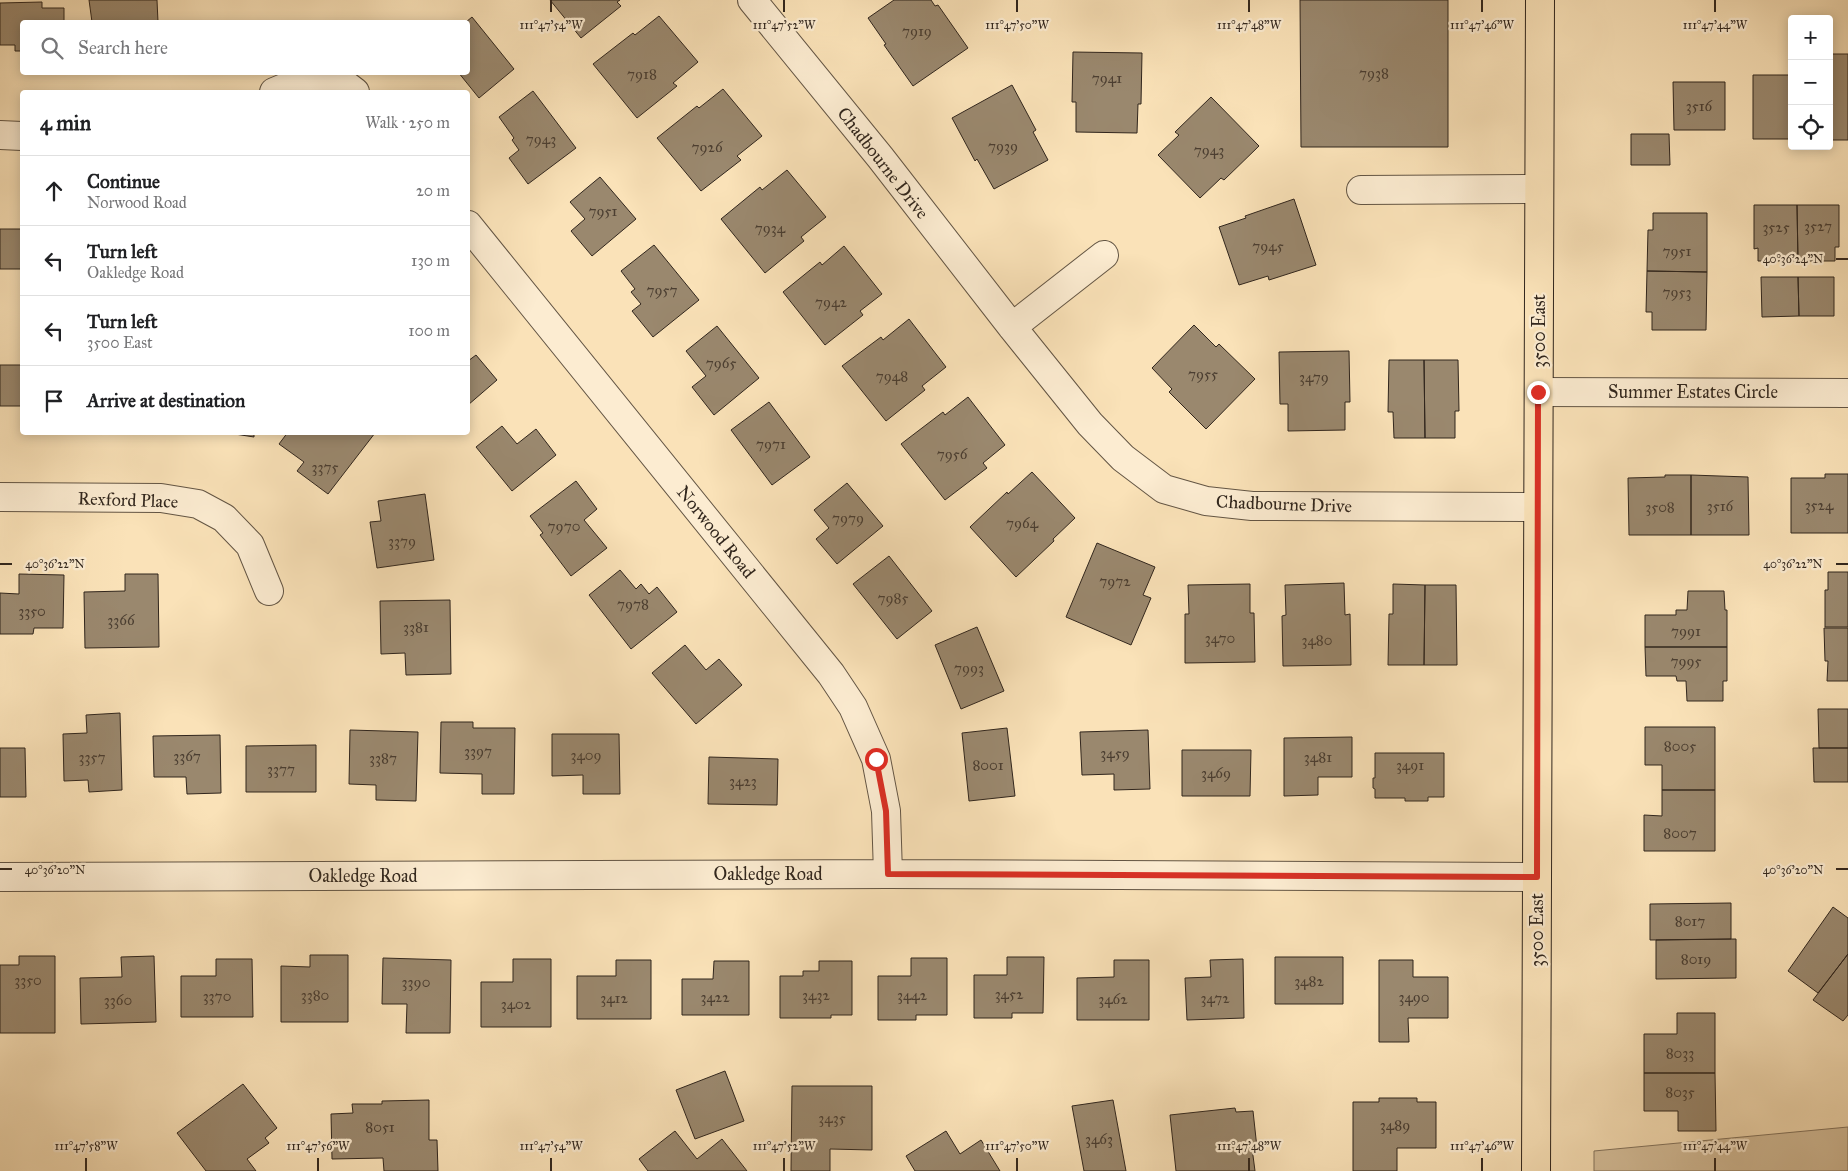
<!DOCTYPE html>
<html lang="en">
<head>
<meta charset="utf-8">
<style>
  :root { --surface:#fff; --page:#f6f6f6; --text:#202124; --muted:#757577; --line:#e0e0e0 }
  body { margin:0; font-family:"IM FELL Great Primer",serif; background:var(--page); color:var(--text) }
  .controls { position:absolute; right:15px; top:15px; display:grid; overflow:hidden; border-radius:5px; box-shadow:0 2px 12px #0003 }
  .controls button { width:45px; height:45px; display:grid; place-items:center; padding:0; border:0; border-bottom:1px solid var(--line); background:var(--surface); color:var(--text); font:25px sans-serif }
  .stop { position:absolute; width:15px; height:15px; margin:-11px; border:4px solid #d93025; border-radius:50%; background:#fff }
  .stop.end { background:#d93025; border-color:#fff; box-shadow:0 1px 5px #0008 }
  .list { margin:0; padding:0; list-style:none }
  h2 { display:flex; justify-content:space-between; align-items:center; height:65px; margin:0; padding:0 20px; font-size:21px }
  h2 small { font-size:16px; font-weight:400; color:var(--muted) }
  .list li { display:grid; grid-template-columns:32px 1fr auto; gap:15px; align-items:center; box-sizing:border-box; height:70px; padding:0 20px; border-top:1px solid var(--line) }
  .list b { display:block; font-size:19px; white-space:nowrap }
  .list p { margin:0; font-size:16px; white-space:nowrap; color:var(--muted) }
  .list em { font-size:16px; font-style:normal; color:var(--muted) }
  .icon { flex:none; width:28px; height:28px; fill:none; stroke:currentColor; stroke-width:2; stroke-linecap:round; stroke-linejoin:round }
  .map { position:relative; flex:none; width:1848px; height:1171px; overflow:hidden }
  .search { position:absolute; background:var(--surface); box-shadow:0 2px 12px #0003; left:20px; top:20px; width:450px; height:55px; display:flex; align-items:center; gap:12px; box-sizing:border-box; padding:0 18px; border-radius:5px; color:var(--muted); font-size:19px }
  .panel { position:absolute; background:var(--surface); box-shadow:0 2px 12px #0003; left:20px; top:90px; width:450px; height:345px; border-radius:5px }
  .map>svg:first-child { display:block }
  .green { fill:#d8c29e; stroke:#84745e }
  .building { fill:#9a886e; stroke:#31261d }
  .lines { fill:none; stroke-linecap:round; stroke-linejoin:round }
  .minor-casing { stroke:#635544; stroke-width:30 }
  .major-casing { stroke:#31261d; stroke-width:30 }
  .minor { stroke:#fcecd1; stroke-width:28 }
  .major { stroke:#fae2b8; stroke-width:28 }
  .route { stroke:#d93025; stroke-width:6 }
  .ticks { fill:none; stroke:#31261d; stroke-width:2 }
  .labels { text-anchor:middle; stroke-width:4.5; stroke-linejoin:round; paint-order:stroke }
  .number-label { font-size:15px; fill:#4b3e31 }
  .street-label { font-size:18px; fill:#31261d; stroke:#fcecd1 }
  .ticks-label { font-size:12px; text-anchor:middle; fill:#31261d; stroke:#fcecd1; stroke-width:4.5; stroke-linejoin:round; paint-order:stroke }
</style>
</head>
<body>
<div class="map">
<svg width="1848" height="1171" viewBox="0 0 1848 1171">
  <rect width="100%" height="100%" fill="#fae2b8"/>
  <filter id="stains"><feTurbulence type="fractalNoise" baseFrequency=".004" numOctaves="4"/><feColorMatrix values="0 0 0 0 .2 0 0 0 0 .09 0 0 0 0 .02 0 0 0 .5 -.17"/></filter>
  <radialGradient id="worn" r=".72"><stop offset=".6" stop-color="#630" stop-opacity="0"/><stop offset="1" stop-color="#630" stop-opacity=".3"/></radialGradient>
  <path class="green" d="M1848,1127v44h-254v-20z"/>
  <path class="building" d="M89,0h68l1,22h-66z
    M550,0h70l-3,2 4,4 -40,32z
    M894,0h37l4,6 3,-1 30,43 -55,38 -29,-41 2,-1 -18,-26z
    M1300,0h148v147h-147z
    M42,2v6h22v14h-42v29h-7v-6h-15v-42z
    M659,16l39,46 -25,21 4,3 -40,32 -44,-54 40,-31 2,2z
    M472,17l42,52 -35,29 -21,-26h10v-50h-2z
    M1073,52l69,1 -1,51h-3l-1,29 -61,-1v-30h-4z
    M1829,54h19v86h-19z
    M1753,75h39v64h-39z
    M1673,82h52v48h-51z
    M1012,85l24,45 -3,2 15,28 -54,29 -17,-30 -2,2 -23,-43z
    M723,89l39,47 -25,20 4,4 -40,31 -44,-53 40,-32 2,2z
    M533,91l43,57 -48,36 -19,-26 10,-8 -7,-10 2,-2 -15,-21z
    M1211,97l48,49 -35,34 -3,-2 -21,20 -42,-43 21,-20 -4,-3z
    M1631,134h38l1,31h-39z
    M787,170l39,47 -25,20 3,4 -39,32 -44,-54 39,-32 2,3z
    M600,177l36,42 -44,37 -21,-25 14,-12 -15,-17z
    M1294,199l22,66 -47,15 -1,-4 -29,9 -20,-58 27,-9 -1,-2z
    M1754,205h43l1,56h-40v-13l-4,1z
    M1797,205h42v42h-4v14h-37z
    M1653,213h54v59l-60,-1 1,-41h5z
    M0,229h22v40h-22z
    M654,245l45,55 -46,37 -21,-26 9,-7 -10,-12 4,-3 -14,-18z
    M844,246l38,48 -22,17 3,4 -38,30 -42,-53 37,-30 2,3z
    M1647,271l60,1 -1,58h-54v-18h-6z
    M1761,277h37l1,39 -37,1z
    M1798,277h36v39h-35z
    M909,319l37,48 -24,19 3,4 -39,31 -44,-55 39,-29 2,3z
    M1194,325l22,22 3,-3 36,35 -49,50 -37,-37 3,-3 -20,-21z
    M717,326l42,52 -45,37 -22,-28 14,-11 -20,-25z
    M1349,351l1,51h-5v28l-57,1v-27h-8l-1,-52z
    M476,355l21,25 -29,25v-44z
    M1389,360h35l1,78h-31l-1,-26h-5z
    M1424,360h34l1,51h-4v27h-30z
    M0,365h22v41h-22z
    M968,397l37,48 -22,18 4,5 -42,32 -44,-56 42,-32 2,3z
    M769,402l41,55 -38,28 -41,-55z
    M502,426l15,18 19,-15 20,26 -44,36 -36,-44z
    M222,432h32v5z
    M288,432h87v1l-47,61 -31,-23 7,-9 -25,-18z
    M1032,472l43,46 -22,21 1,2 -38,36 -46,-50 37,-35 1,2z
    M1825,474h23v59h-57v-55h34z
    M1665,475h26v60h-62l-1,-57 37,-1z
    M1691,475l57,2 1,58h-58z
    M576,481l21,28 -13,11 23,28 -36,28 -31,-41 3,-2 -13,-17z
    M847,483l36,43 -46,38 -21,-25 13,-11 -15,-18z
    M425,494l9,66 -57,8 -7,-46 11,-1 -3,-20z
    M1097,543l58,24 -12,28 8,3 -20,47 -65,-28z
    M889,556l43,55 -35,28 -44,-55z
    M620,570l16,19 5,-5 8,10 8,-7 20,25 -46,37 -42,-54z
    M1828,572h20v55h-23v-37h3z
    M19,574l45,1 -1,53h-29l-1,6h-33v-41l19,1z
    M125,574h33l1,73 -74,1 -1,-56 41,-1z
    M1344,583l1,32 5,-1 1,51 -68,1 -1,-50 4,-1 -1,-30z
    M1250,584v29h4l1,49 -70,1v-49h4l-1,-29z
    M1393,584l32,1 -1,80h-36l1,-51h4z
    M1425,585h31l1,80h-33z
    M1688,591h36l1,19h2v37h-82v-32h31v-5h11z
    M450,600l1,74 -45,1 -1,-22 -24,1 -1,-53z
    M977,627l27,64 -43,18 -26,-64z
    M1824,628h24v53h-21l1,-20h-3z
    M685,645l21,25 13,-11 23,26 -46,39 -44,-51z
    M1645,647h82v34h-4v20h-36l-1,-20h-9l-1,-5h-30z
    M1818,709h30v39h-29z
    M120,713l2,77 -33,2 -1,-12 -24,1 -1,-47 24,-1 -1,-18z
    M441,722h32v6h42l-1,66h-32v-20l-42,-1z
    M1645,727h70v63h-53v-25h-17z
    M1007,728l8,68 -46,5 -7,-68z
    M350,730l68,2 -2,69 -40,-1v-15l-27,-1z
    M1148,730l2,59 -36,1v-16l-32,1 -2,-43z
    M552,734h67l1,60h-37v-19l-31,1z
    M220,735l1,58 -34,1 -1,-17h-32l-1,-41z
    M1352,737v40h-34v18l-34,1v-58z
    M316,745v47h-70v-46z
    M0,748h25l1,49h-26z
    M1813,748h35v34h-34z
    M1182,750h69l-1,46h-68z
    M1375,753h69v44h-16v4h-23v-3h-30v-9l-2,-1v-10h2z
    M709,757l69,2 -1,46 -69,-1z
    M1662,790h53v61h-71v-36l18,1z
    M1731,903v36l-81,1v-36z
    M1833,907l15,11v36l-30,39 -30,-22z
    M1736,939v39l-80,1v-39z
    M1848,954v61l-5,6 -30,-21z
    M310,955h38v67h-67v-56l29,1z
    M19,956h36v77h-55v-68h19z
    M154,956l2,66 -75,2 -1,-46 42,-1 -1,-20z
    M1007,957h37l-1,56h-31v5h-38v-43h33z
    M1275,957h68v47h-68z
    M383,958l68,2 -1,73h-44l1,-29h-25z
    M911,958h36v57h-31v5h-38v-44h33z
    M216,959h36l1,58h-72v-41h35z
    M513,959h38v68h-70v-45h32z
    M1243,959l1,59 -57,2 -2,-42 26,-1 -1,-17z
    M616,960h35v59h-74v-43h39z
    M1114,960h35v60h-72v-42l37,-1z
    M1379,960h34v17h35v41h-40l1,24h-30z
    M714,961h35v54h-67v-36h31z
    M819,961h33v54h-21v3h-51v-42h23v-5h16z
    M1677,1013h38v60h-71v-39h33z
    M725,1071l19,50 -49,18 -19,-49z
    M1644,1073h71l1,58h-38v-20h-34z
    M243,1084l34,44 -12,10 4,5 -22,16 9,12h-50l-29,-38z
    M792,1086h80v64l-42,-1v22h-39z
    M1379,1098h38v4h19v46h-39v23h-44v-69h26z
    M429,1100v40h8l1,31h-54l-1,-13 -51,1 -1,-45 22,-1 -1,-9h30v-3z
    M1113,1100l13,71h-42l-12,-65z
    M1235,1108l1,4 17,-1 4,37h-5l3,23h-79l-6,-56z
    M675,1131l22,28 25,-20 25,32h-99l-9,-12z
    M946,1131l14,23 21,-14 19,31h-85l-9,-15z"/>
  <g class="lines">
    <g class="minor-casing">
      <path id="minor" d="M752,0l128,157 132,170 78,97 33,34 41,31 42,12 46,5 286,1
        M274,92l24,-10 40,-3 17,13
        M0,135l22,1
        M1361,190l178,-1
        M468,225l363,449 22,33 23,52 10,52 2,63
        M1012,327l92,-72
        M1539,392l309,1
        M0,497l161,1 37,6 26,14 26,27 19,46
        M0,877l888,-3 649,3"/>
    </g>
    <g class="major-casing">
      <path id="major" d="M1536,1171l4,-1171"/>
    </g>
    <use href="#minor" class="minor"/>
    <use href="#major" class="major"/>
  </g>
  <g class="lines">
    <path class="route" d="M876,759l10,52 2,63 649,3 1,-485"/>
  </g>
  <path class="ticks" d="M551,0v12M784,0v12M1017,0v12M1249,0v12M1482,0v12M1715,0v12M1836,259h12M0,564h12M1836,564h12M0,869h12M1836,869h12M86,1158v13M318,1158v13M551,1158v13M784,1158v13M1017,1158v13M1249,1158v13M1482,1158v13M1715,1158v13"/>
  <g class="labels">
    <g class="number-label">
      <text x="917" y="36">7919</text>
      <text x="1374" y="78">7938</text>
      <text x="642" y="79">7918</text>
      <text x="1107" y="83">7941</text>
      <text x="1699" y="111">3516</text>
      <text x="541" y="144">7943</text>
      <text x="1003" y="151">7939</text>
      <text x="707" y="152">7926</text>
      <text x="1209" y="155">7943</text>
      <text x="603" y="216">7951</text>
      <text x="1818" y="231">3527</text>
      <text x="1776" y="232">3525</text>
      <text x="770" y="233">7934</text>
      <text x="1268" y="251">7945</text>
      <text x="1677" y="256">7951</text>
      <text x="662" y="295">7957</text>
      <text x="1677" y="297">7953</text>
      <text x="831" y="307">7942</text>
      <text x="721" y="368">7965</text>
      <text x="1203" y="379">7955</text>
      <text x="892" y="381">7948</text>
      <text x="1314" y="382">3479</text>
      <text x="771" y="449">7971</text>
      <text x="952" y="459">7956</text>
      <text x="325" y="472">3375</text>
      <text x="1819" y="510">3524</text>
      <text x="1720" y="511">3516</text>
      <text x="1660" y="512">3508</text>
      <text x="848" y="523">7979</text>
      <text x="1022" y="528">7964</text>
      <text x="564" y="531">7970</text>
      <text x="402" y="546">3379</text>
      <text x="1115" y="586">7972</text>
      <text x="893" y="603">7985</text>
      <text x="633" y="609">7978</text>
      <text x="32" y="616">3350</text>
      <text x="121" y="625">3366</text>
      <text x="416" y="632">3381</text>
      <text x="1686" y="636">7991</text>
      <text x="1220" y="643">3470</text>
      <text x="1317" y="645">3480</text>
      <text x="1686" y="666">7995</text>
      <text x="969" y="673">7993</text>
      <text x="1680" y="751">8005</text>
      <text x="478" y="756">3397</text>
      <text x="1115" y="758">3459</text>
      <text x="586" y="760">3409</text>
      <text x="187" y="761">3367</text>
      <text x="92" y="762">3357</text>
      <text x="1318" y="762">3481</text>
      <text x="383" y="763">3387</text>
      <text x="988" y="770">8001</text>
      <text x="1410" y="770">3491</text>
      <text x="281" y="774">3377</text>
      <text x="1216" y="778">3469</text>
      <text x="743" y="786">3423</text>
      <text x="1680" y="838">8007</text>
      <text x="1690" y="926">8017</text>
      <text x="1696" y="964">8019</text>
      <text x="28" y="985">3350</text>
      <text x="1309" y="986">3482</text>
      <text x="416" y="987">3390</text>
      <text x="1009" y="999">3452</text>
      <text x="315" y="1000">3380</text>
      <text x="816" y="1000">3432</text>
      <text x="912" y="1000">3442</text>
      <text x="217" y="1001">3370</text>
      <text x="715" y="1002">3422</text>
      <text x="1414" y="1002">3490</text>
      <text x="614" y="1003">3412</text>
      <text x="1215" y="1003">3472</text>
      <text x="1113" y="1004">3462</text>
      <text x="118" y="1005">3360</text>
      <text x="516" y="1009">3402</text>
      <text x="1680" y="1058">8033</text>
      <text x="1680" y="1097">8035</text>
      <text x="832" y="1123">3435</text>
      <text x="1395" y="1130">3489</text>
      <text x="380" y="1132">8051</text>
      <text x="1099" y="1144">3463</text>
    </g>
    <g class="street-label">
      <text transform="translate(883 163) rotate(52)" y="6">Chadbourne Drive</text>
      <text transform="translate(1539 331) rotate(-90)" y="6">3500 East</text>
      <text x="1693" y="398">Summer Estates Circle</text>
      <text transform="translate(128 500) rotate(2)" y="6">Rexford Place</text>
      <text transform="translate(1284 504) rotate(2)" y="6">Chadbourne Drive</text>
      <text transform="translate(716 532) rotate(51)" y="6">Norwood Road</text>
      <text x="768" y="880">Oakledge Road</text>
      <text x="363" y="882">Oakledge Road</text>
      <text transform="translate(1537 930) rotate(-90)" y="6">3500 East</text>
    </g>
  </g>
  <g class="ticks-label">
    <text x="551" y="29">111°47'54"W</text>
    <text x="784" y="29">111°47'52"W</text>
    <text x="1017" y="29">111°47'50"W</text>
    <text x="1249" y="29">111°47'48"W</text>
    <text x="1482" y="29">111°47'46"W</text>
    <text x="1715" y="29">111°47'44"W</text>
    <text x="1793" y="263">40°36'24"N</text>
    <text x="55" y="568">40°36'22"N</text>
    <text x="1793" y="568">40°36'22"N</text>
    <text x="55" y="874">40°36'20"N</text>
    <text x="1793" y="874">40°36'20"N</text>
    <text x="86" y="1150">111°47'58"W</text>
    <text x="318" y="1150">111°47'56"W</text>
    <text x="551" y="1150">111°47'54"W</text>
    <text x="784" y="1150">111°47'52"W</text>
    <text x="1017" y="1150">111°47'50"W</text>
    <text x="1249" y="1150">111°47'48"W</text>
    <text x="1482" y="1150">111°47'46"W</text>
    <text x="1715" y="1150">111°47'44"W</text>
  </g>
  <rect width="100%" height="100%" filter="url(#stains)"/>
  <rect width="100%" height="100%" fill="url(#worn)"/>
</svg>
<div class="controls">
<button>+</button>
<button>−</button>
<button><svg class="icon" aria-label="locate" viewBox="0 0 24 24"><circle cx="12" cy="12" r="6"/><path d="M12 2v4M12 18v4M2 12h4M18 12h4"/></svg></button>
</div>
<div class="stop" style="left:876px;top:759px"></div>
<div class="stop end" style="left:1538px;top:392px"></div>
<div class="search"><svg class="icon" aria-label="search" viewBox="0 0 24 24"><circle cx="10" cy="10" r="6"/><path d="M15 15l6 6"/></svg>Search here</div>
<section class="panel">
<h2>4 min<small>Walk · 250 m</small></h2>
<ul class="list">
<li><svg class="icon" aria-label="ahead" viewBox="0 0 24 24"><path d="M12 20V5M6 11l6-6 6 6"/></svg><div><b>Continue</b><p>Norwood Road</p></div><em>20 m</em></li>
<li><svg class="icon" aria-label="left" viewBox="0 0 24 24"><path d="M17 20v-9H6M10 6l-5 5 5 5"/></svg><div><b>Turn left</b><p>Oakledge Road</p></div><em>130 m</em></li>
<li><svg class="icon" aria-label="left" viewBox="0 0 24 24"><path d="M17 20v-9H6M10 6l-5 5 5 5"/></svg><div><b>Turn left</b><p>3500 East</p></div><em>100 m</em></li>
<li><svg class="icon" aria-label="arrive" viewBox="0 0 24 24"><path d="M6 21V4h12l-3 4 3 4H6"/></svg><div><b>Arrive at destination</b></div></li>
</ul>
</section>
</div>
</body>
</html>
